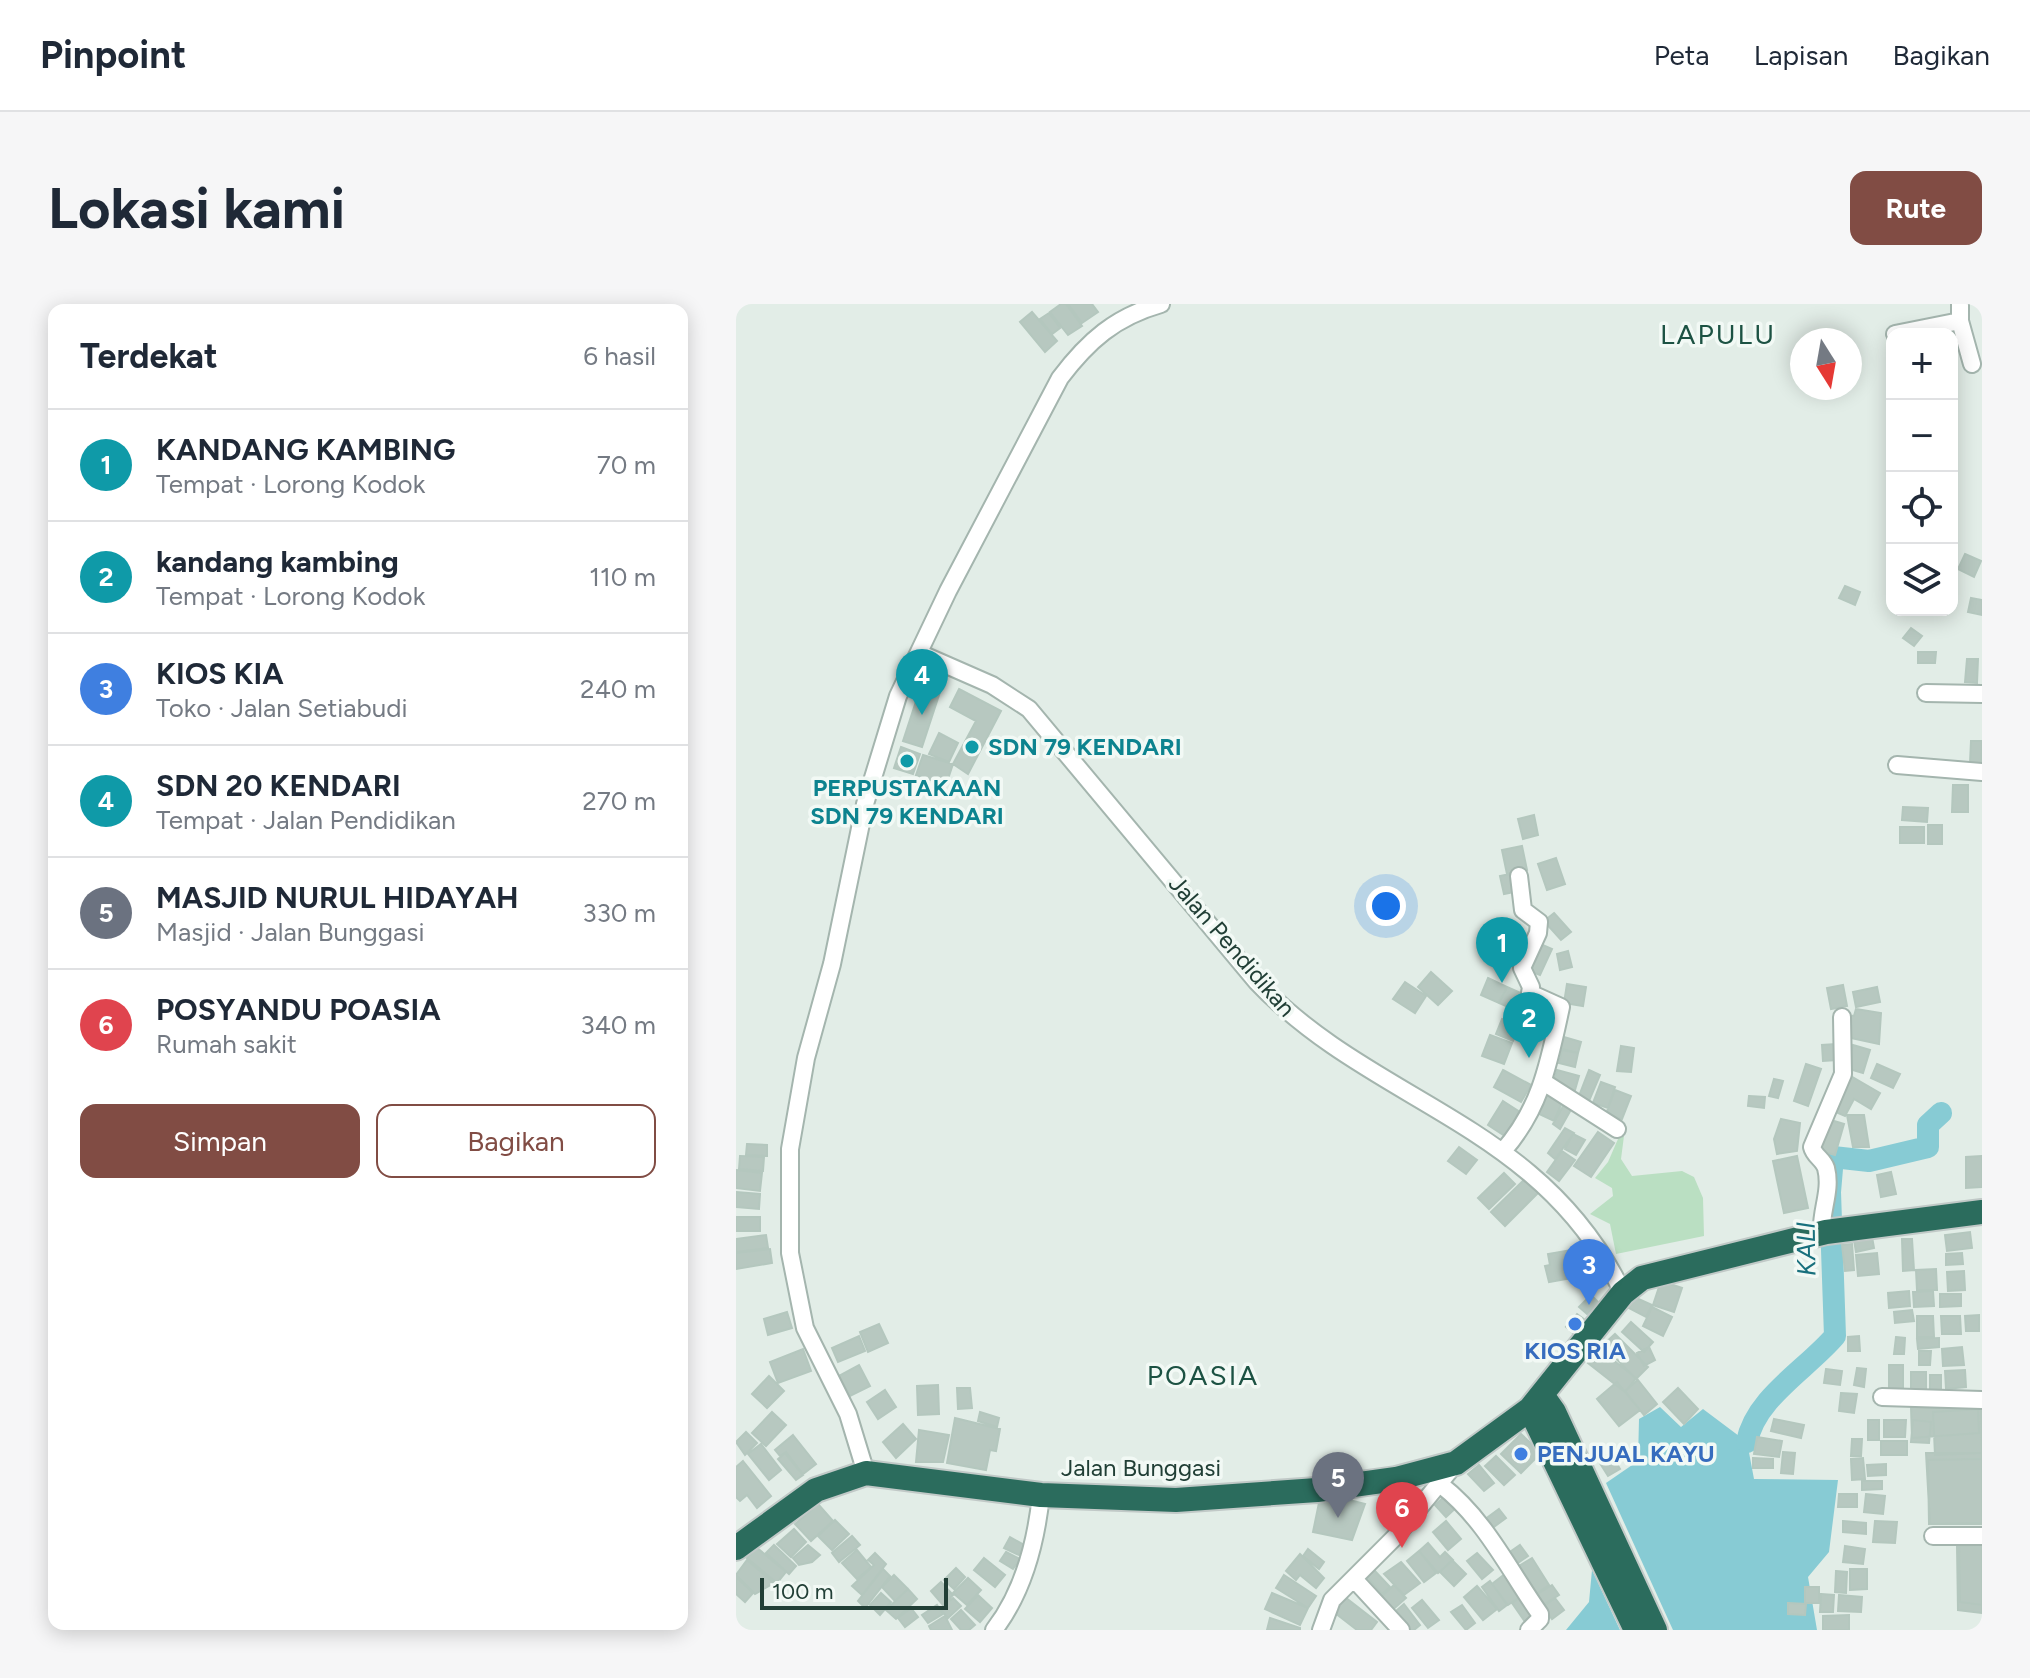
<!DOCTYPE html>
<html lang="id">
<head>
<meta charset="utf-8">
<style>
  :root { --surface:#fff; --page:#f6f6f7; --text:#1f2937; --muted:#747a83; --line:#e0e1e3; --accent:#814c44 }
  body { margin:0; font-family:Figtree,sans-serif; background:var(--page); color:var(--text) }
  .controls { position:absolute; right:24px; top:24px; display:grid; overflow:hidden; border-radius:16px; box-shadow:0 4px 20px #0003 }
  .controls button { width:72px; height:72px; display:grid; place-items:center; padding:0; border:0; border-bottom:2px solid var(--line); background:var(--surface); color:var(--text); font:40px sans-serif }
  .compass { position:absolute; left:1054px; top:24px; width:72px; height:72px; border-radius:50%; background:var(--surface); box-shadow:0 4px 20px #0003; rotate:169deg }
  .scale { position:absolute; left:24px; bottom:20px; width:188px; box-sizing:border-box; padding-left:8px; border:4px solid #213f36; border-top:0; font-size:22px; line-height:28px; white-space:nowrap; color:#213f36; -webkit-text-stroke:6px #f2f9f5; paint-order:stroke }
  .you { position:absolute; left:650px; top:602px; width:28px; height:28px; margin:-20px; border:6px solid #fff; border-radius:50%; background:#1a73e8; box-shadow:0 0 0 12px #1a73e833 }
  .badge { display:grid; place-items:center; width:52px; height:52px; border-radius:50%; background:var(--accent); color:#fff; font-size:26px; font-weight:700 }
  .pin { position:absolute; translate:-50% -66px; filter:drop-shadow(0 2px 4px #0008) }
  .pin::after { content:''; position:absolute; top:42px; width:28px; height:24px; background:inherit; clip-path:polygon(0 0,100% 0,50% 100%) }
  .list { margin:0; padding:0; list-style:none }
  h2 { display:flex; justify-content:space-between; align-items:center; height:104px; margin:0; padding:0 32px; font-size:34px }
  h2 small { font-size:26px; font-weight:400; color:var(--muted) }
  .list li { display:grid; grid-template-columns:52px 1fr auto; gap:24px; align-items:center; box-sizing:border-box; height:112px; padding:0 32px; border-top:2px solid var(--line) }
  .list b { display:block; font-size:30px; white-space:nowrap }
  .list p { margin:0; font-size:26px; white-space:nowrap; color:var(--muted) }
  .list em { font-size:26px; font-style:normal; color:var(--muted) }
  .actions { display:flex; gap:16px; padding:24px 32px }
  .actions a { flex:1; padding:18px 0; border:2px solid var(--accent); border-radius:16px; text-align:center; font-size:28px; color:var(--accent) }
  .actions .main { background:var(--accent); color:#fff }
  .icon { flex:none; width:44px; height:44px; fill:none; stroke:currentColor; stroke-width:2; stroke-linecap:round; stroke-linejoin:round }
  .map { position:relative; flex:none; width:1246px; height:1326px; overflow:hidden; border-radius:16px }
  header { display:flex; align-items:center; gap:48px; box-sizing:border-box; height:112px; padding:0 40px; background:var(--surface); border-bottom:2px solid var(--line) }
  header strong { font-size:38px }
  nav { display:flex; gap:44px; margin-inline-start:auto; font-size:28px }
  .intro { display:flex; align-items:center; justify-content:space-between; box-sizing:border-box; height:192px; padding:0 48px }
  h1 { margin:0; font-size:56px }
  .button { padding:20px 36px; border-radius:16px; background:var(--accent); color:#fff; font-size:28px; font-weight:700 }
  main { display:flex; gap:48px; padding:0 48px }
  aside { flex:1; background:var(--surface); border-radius:16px; box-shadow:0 4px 20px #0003 }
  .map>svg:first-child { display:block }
  .green { fill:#badfc2 }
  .water { fill:#87cbd4 }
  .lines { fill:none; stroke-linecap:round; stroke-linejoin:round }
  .river { stroke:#87cbd4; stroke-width:22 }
  .building { fill:#b7c8c0; stroke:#b4c7be; stroke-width:2 }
  .minor-casing { stroke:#a4b5ae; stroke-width:20 }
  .highway-casing { stroke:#c1c9c7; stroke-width:28 }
  .minor { stroke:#fff; stroke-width:16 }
  .highway { stroke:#2b6c5d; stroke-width:24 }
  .culture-dot { fill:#0f9aa8; stroke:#f2f9f5; stroke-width:3 }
  .shop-dot { fill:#3f7fe0; stroke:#f2f9f5; stroke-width:3 }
  .labels { text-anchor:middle; stroke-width:7; stroke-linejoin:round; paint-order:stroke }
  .culture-label { font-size:24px; font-weight:bold; fill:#0d838f; stroke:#f2f9f5; text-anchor:start }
  .street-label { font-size:24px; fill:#213f36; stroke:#f2f9f5 }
  .shop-label { font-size:24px; font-weight:bold; fill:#366cbe; stroke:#f2f9f5 }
  .water-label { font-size:26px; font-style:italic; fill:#18707d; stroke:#f2f9f5 }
  .quarter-label { font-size:28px; letter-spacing:2px; fill:#1c5243; stroke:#f2f9f5 }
</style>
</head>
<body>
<header>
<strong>Pinpoint</strong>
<nav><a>Peta</a><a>Lapisan</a><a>Bagikan</a></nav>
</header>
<div class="intro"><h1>Lokasi kami</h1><a class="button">Rute</a></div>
<main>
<aside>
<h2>Terdekat<small>6 hasil</small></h2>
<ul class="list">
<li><span class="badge" style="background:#0f9aa8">1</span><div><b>KANDANG KAMBING</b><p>Tempat · Lorong Kodok</p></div><em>70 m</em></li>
<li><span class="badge" style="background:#0f9aa8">2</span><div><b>kandang kambing</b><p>Tempat · Lorong Kodok</p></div><em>110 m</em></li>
<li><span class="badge" style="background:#3f7fe0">3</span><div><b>KIOS KIA</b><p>Toko · Jalan Setiabudi</p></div><em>240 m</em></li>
<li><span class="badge" style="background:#0f9aa8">4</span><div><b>SDN 20 KENDARI</b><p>Tempat · Jalan Pendidikan</p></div><em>270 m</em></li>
<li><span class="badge" style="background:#6b7280">5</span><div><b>MASJID NURUL HIDAYAH</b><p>Masjid · Jalan Bunggasi</p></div><em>330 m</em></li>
<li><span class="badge" style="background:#e0444e">6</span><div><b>POSYANDU POASIA</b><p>Rumah sakit</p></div><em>340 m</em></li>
</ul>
<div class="actions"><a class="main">Simpan</a><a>Bagikan</a></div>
</aside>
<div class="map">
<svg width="1246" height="1326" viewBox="0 0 1246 1326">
  <rect width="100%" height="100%" fill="#e2ede7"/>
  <path class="green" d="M888,832l-3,23 11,17 50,-5 12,6 9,21 1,38 -88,18 -6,-30 -20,-10 23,-18 -1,-8 -17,-10 13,-16 10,-23z"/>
  <path class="water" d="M924,1103l21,20 22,-18 44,33 7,37 84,1 -9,72 -21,25 9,53h-144l-67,-147 32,-22 1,-42z
    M856,1266l28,60h-54l23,-28z"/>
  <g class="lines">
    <path class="river" d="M1011,1138c8,-44 60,-73 88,-106l-5,-144 3,-35 36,4 59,-14v-22l13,-12"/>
  </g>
  <path class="building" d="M325,0h5l16,22 -14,9 -18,-23z
    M332,0h24l6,8 -16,11z
    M296,8l25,29 -12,11 -25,-30z
    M313,9l11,15 -8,6 -12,-15z
    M1229,250l16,7 -7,16 -16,-8z
    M1109,282l15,6 -5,13 -16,-7z
    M1235,294l11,2v15l-14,-3z
    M1175,324l11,8 -8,10 -11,-8z
    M1182,348h18l-1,11h-17z
    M1231,355h11l-1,24 -12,-1z
    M186,379l19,6 -19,58 -19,-6z
    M223,385l42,22 -33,63 -15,-10 23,-43 -26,-14z
    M203,429l19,10 -9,19 -20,-8z
    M1235,437h11l-1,23 -11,-1z
    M165,443l19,7 -7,20 -19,-6z
    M187,451l30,9 -7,21 -30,-10z
    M1217,481h15v27h-16z
    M1167,503l25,1 -1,14 -25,-2z
    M798,511l4,20 -15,4 -5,-20z
    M1192,521h14v19h-14z
    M1164,523h24v16h-24z
    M786,542l5,24 -20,4 -5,-24z
    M820,554l9,26 -18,6 -9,-26z
    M779,569l4,18 -15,3 -4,-18z
    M818,609l17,19 -10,8 -17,-19z
    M773,624l12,7 -5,10 -13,-7z
    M759,635l20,14 -11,14 -20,-14z
    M802,639l14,6 -12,26 -13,-5z
    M832,647l4,16 -12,3 -3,-16z
    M695,668l21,19 -14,14 -20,-18z
    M752,674l19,9 -8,16 -18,-8z
    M669,678l21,14 -11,17 -22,-14z
    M831,680l19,3 -3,19 -19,-3z
    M1107,681l4,21 -16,3 -4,-21z
    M771,683l23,10 -8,16 -23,-10z
    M1141,683l3,15 -24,5 -3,-15z
    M800,694l18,5 -5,20 -18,-4z
    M1120,705l25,4 -2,31 -33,-7v-22l8,1z
    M766,715l17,7 -6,15 -17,-7z
    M754,731l22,8 -8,21 -22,-8z
    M821,731l24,7 -3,11 -24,-6z
    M1100,740l1,16 -14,1 -1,-16z
    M1117,741l17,5 -7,23 -17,-5z
    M885,742l13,2 -3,24 -14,-1z
    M826,746l16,3 -3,14 -16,-4z
    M1070,760l15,5 -13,37 -14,-5z
    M1141,760l23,10 -7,14 -22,-10z
    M767,766l28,15 -10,17 -27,-15z
    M821,766l22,6 -4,14 -22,-6z
    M853,766l11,5 -11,26 -10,-5z
    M1113,771l31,18 -9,16 -17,-10 -9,17 -14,-6z
    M1038,775l9,2 -5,17 -9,-2z
    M865,778l14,5 -7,21 -15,-5z
    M809,786l19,8 -10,23 -19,-9z
    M879,786l16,6 -9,23 -16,-5z
    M1013,792l16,1 -1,11 -16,-2z
    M767,797l17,11 -15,24 -17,-11z
    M830,797l7,5 -13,23 -7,-5z
    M1111,811h17l5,32h-16z
    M1088,814l20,6 -9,31 -20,-6z
    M1045,815l19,4 -3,28 -20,3 -3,-15z
    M829,824l9,5 -19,26 -7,-6z
    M862,828l16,11 -23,34 -17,-11z
    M837,830l12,6 -9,15 -11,-6z
    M11,840l20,1v11l-21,-1z
    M723,843l18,13 -11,14 -18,-13z
    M826,847l13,9 -16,21 -12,-9z
    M4,852l24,1 -1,14 -24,-2z
    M1061,852l11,52 -24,5 -11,-52z
    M1246,852v31l-16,1v-31z
    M0,866l26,3 -2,18 -24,-3z
    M1155,868l5,22 -15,3 -4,-22z
    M768,869l11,11 -26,25 -11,-11z
    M790,874l13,14 -34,34 -14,-14z
    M0,888l24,2 -1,15 -23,-2z
    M0,913h24v14h-24z
    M1234,928l2,16 -25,3 -2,-16z
    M30,931l2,13 -32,4v-13z
    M1136,933l2,11 -18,4 -2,-12z
    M1166,935h10l2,31 -11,1z
    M1116,940l2,26 -9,1 -3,-26z
    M34,945l2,14 -36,6v-16z
    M842,945l5,27 -34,6 -4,-16 5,-1 -2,-11z
    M1141,949l2,21 -21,2 -2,-21z
    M1226,949l1,11 -17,1v-11z
    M1200,965l1,21h-20l-1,-20z
    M1228,967l1,19 -17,1 -1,-19z
    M925,977l21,7 -8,24 -21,-7z
    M1173,987l1,15 -21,2 -1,-15z
    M1197,987l1,15 -20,1 -1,-15z
    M1204,990h21v12l-21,1z
    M855,991l8,8 -12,11 -8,-7z
    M898,993l18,8 -6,12 -17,-9z
    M916,1003l20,10 -9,19 -20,-10z
    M1176,1006l2,11 -19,2 -1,-11z
    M51,1008l5,16 -24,7 -4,-16z
    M841,1010l8,6 -11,14 -8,-7z
    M1243,1011v16h-13l-1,-15z
    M1181,1012h16l1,21h-17z
    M1205,1012h19l1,18h-19z
    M895,1018l22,20 -9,10 -22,-20z
    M143,1020l9,19 -20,9 -8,-20z
    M879,1030l33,33 -12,12 -33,-34z
    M123,1032l6,15 -27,11 -6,-14z
    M1123,1032l1,15h-12v-14z
    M1160,1033l9,1 -1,16h-10z
    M1203,1034v9l-21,2 -1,-10z
    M913,1043l6,13 -11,6 -7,-13z
    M1226,1043l2,18 -21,1 -1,-17z
    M67,1045l8,22 -33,12 -8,-21z
    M863,1045l37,29 -11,14 -37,-29z
    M1183,1047h12l-1,14h-11z
    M123,1061l11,21 -20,10 -11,-20z
    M1153,1061h14v24l-14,-1z
    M1121,1064l9,1 -2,18 -10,-2z
    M1090,1065l16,2 -2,14 -16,-2z
    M1229,1066l1,17 -20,2 -1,-18z
    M1175,1068h15v24h-15z
    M1194,1071h11v19l-11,1z
    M33,1072l15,15 -17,17 -15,-14z
    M902,1076l19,24 -13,11 -19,-24z
    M881,1078l23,28 -21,16 -22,-27z
    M202,1081l1,29 -21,1 -1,-29z
    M221,1084h13l2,20 -14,1z
    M942,1084l20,21 -14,15 -21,-22z
    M149,1086l11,17 -18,12 -11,-17z
    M1105,1089l16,1 -3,19 -15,-2z
    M1175,1103l67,2 1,24 -67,5z
    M1245,1105l1,44 -47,2 -2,-43z
    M36,1108l14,13 -20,21 -14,-13z
    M244,1108l19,6 -2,9 -19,-6z
    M219,1114l45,11 -4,22 -6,-1 -4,20 -39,-7z
    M1038,1115l30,6 -3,13 -30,-7z
    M1132,1116h11v20h-11z
    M1148,1116h22l-1,17h-21z
    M1177,1116l18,2 -2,21 -18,-1z
    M167,1120l13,15 -20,19 -13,-16z
    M183,1126l30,5 -6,27h-27z
    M10,1128l11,11 -12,12 -9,-13z
    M785,1130l20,19 -20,20 -20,-19z
    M57,1131l23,29 -13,10 -17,-22 -6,4 -5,-6z
    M1021,1133l25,4 -3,16 -25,-3z
    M1116,1135h10l-1,17h-10z
    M1145,1137h26v14h-26z
    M25,1140l20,26 -12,10 -21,-26z
    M1047,1148l12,1 -2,21 -12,-1z
    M49,1149l18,22 -7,5 -18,-21z
    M874,1149l10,16 -12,7 -10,-16z
    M1190,1149h56v71h-52z
    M760,1152l19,19 -11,10 -19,-19z
    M1017,1154l20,1v9h-20z
    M1127,1154l2,21 -13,1 -1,-21z
    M1246,1155v64l-53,1 -1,-64z
    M7,1157l28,35 -14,12 -10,-13 -7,6 -4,-4v-30z
    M1150,1160v11l-18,1 -1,-11z
    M743,1161l15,18 -10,8 -16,-17z
    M1126,1177h20v8l-20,1z
    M585,1189l44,11 -13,36 -39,-8z
    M712,1189l11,12 -13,12 -11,-12z
    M1103,1190h18v13h-19z
    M1130,1190l19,2 -2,18 -19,-2z
    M82,1200l15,17 -22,20 -16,-17z
    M763,1205l7,9 -19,14 -7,-9z
    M99,1216l14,14 -17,16 -14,-14z
    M710,1217l15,18 -13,11 -15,-18z
    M1107,1217l23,2v11l-23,-2z
    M1139,1217l22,1 -2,21 -22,-1z
    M58,1225l12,13 -15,15 -14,-13z
    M116,1232l8,9 -21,17 -7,-9z
    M274,1233l14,8 -5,10 -15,-7z
    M692,1239l12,14 5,-5 8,8 -15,13 -19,-22z
    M1223,1240h23v61l-22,-3z
    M38,1241l22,21 -7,8 -23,-21z
    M72,1241l12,10 -8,7 -13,3 -6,-7z
    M784,1241l8,11 -13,9 -8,-11z
    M1246,1241v68l-24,-3 -1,-64z
    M1109,1242l20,3 -2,15 -20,-2z
    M20,1243l30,25 -9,11 -30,-25z
    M572,1245l16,13 -5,7 -16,-13z
    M121,1246l14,17 -14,12 -15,-16z
    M683,1247l17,22 -12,9 -17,-21z
    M270,1248l14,7 -7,10 -13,-8z
    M139,1249l11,11 -24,31 -10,-9 22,-21 -6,-5z
    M741,1249l16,17 -11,9 -15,-18z
    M564,1250l24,24 -8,10 -16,-13 -4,5 -10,-9z
    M248,1254l21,17 -10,12 -21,-17z
    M796,1254l17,27 -18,12 -17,-28z
    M11,1256l27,23 -19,11 -19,-19z
    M716,1256l14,14 -12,12 -14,-14z
    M665,1258l19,21 -16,12 -20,-21z
    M220,1264l9,9 -11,12 -10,-9z
    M147,1265l7,7 -25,32 -7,-7z
    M1114,1265h17v20l-17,1z
    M638,1266l16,17 -8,7 -15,-17z
    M1100,1267l11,1 -1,21 -11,-1z
    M769,1270l16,22 -13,9 -16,-21z
    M158,1271l14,14 -13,12 -13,-14z
    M548,1271l32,21 -8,12 -32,-20z
    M0,1273l17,16 -8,9 -9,-8z
    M232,1274l13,12 -14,15 -14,-12z
    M754,1277l17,24 -8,6 -17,-24z
    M205,1278l12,13 -10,10 -12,-14z
    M658,1281l12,13 -18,16 -12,-12z
    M816,1281l7,10 -16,10 -7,-10z
    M741,1282l20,23 -14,11 -19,-23z
    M1069,1283h14v16h-14z
    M172,1285l9,10 -21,20 -10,-9z
    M145,1289l10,9 -11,13 -10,-10z
    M536,1289l36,15 -8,17 -35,-16z
    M605,1290l36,28 -6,8h-14l-27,-21z
    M1085,1290l13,1 -1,17h-13z
    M242,1291l14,13 -12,14 -15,-13z
    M1103,1291l23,2 -1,15 -23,-1z
    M786,1292l16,23 -10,7 -16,-23z
    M217,1294l8,8 -13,12 -8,-9z
    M819,1294l9,12 -12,9 -9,-12z
    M686,1296l17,20 -11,8 -16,-20z
    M1052,1299l18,1 -1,11 -17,-1z
    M668,1300l16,21 -6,5h-5l-14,-18z
    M201,1301l6,9 -15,9 -6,-8z
    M726,1301l13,18 -9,7 -15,-18z
    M175,1304l7,9 -13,10 -7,-9z
    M225,1306l14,15 -6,5h-8l-10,-11z
    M1113,1311v15h-26v-14z
    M209,1312l7,14h-21l-2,-4z
    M534,1314l30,10v2h-33z"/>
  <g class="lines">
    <g class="minor-casing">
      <path id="minor" d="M1224,0v17l12,43
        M1159,30l65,-13
        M183,349l73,32 37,24 228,273c117,123 284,140 366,311
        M1190,389l56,1
        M1161,461l85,7
        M809,779l72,46
        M767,847c38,-43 46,-89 58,-144l-31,-14 1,-6 -9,-19 16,-35 1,-11 -16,-12 -4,-34
        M1086,929c-2,-21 10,-42 4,-65 -3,-9 -12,-12 -14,-21l31,-73 -1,-57
        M1146,1093l100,3
        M130,1169l-18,-59 -43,-86 -15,-75v-104l16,-91 26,-94 33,-160 33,-108 50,-105 112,-213c28,-37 55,-61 101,-74
        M705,1181c44,34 68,85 99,129v5l-11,11
        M1197,1232h49
        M618,1275l47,51
        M258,1326c30,-39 42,-87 47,-135
        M585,1326l11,-30 64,-64 60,-73"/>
    </g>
    <g class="highway-casing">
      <path id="highway" d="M806,1091l12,17 101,218
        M794,1105l106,221
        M0,1244l80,-58 50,-17 175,22 135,5 141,-10 79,-11 60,-16 74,-54 93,-116 19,-15 184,-46 156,-20"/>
    </g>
    <use href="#minor" class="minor"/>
    <use href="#highway" class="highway"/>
  </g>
  <g class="culture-dot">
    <circle cx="236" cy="443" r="8"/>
    <circle cx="171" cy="457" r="8"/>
  </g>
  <g class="shop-dot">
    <circle cx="839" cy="1020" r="8"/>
    <circle cx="785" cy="1150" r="8"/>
  </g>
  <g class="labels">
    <g class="culture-label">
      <text x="252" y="451">SDN 79 KENDARI</text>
      <text x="171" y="492" text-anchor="middle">PERPUSTAKAAN<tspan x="171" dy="28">SDN 79 KENDARI</tspan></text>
    </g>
    <g class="street-label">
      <text transform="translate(496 642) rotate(49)" y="8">Jalan Pendidikan</text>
      <text x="405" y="1172">Jalan Bunggasi</text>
    </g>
    <g class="shop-label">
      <text x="839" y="1055">KIOS RIA</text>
      <text x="801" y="1158" text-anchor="start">PENJUAL KAYU</text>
    </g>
    <g class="water-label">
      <text transform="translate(1070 945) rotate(-91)" y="9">KALI</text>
    </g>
    <g class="quarter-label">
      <text x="982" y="40">LAPULU</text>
      <text x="467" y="1081">POASIA</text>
    </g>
  </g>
</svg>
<div class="controls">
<button>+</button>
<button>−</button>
<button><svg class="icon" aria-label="locate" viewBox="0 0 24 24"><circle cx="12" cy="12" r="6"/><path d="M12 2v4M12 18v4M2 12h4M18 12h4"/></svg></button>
<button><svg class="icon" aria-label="layers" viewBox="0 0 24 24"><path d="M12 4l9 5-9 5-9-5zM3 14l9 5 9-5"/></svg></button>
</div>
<svg class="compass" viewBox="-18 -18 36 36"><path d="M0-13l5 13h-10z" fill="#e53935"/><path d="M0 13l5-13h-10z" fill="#747a83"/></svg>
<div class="scale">100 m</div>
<div class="you"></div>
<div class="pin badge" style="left:766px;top:679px;background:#0f9aa8">1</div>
<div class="pin badge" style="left:793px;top:754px;background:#0f9aa8">2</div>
<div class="pin badge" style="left:853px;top:1001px;background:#3f7fe0">3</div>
<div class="pin badge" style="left:186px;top:411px;background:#0f9aa8">4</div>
<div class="pin badge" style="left:602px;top:1214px;background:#6b7280">5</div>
<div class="pin badge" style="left:666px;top:1244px;background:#e0444e">6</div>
</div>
</main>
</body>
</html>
